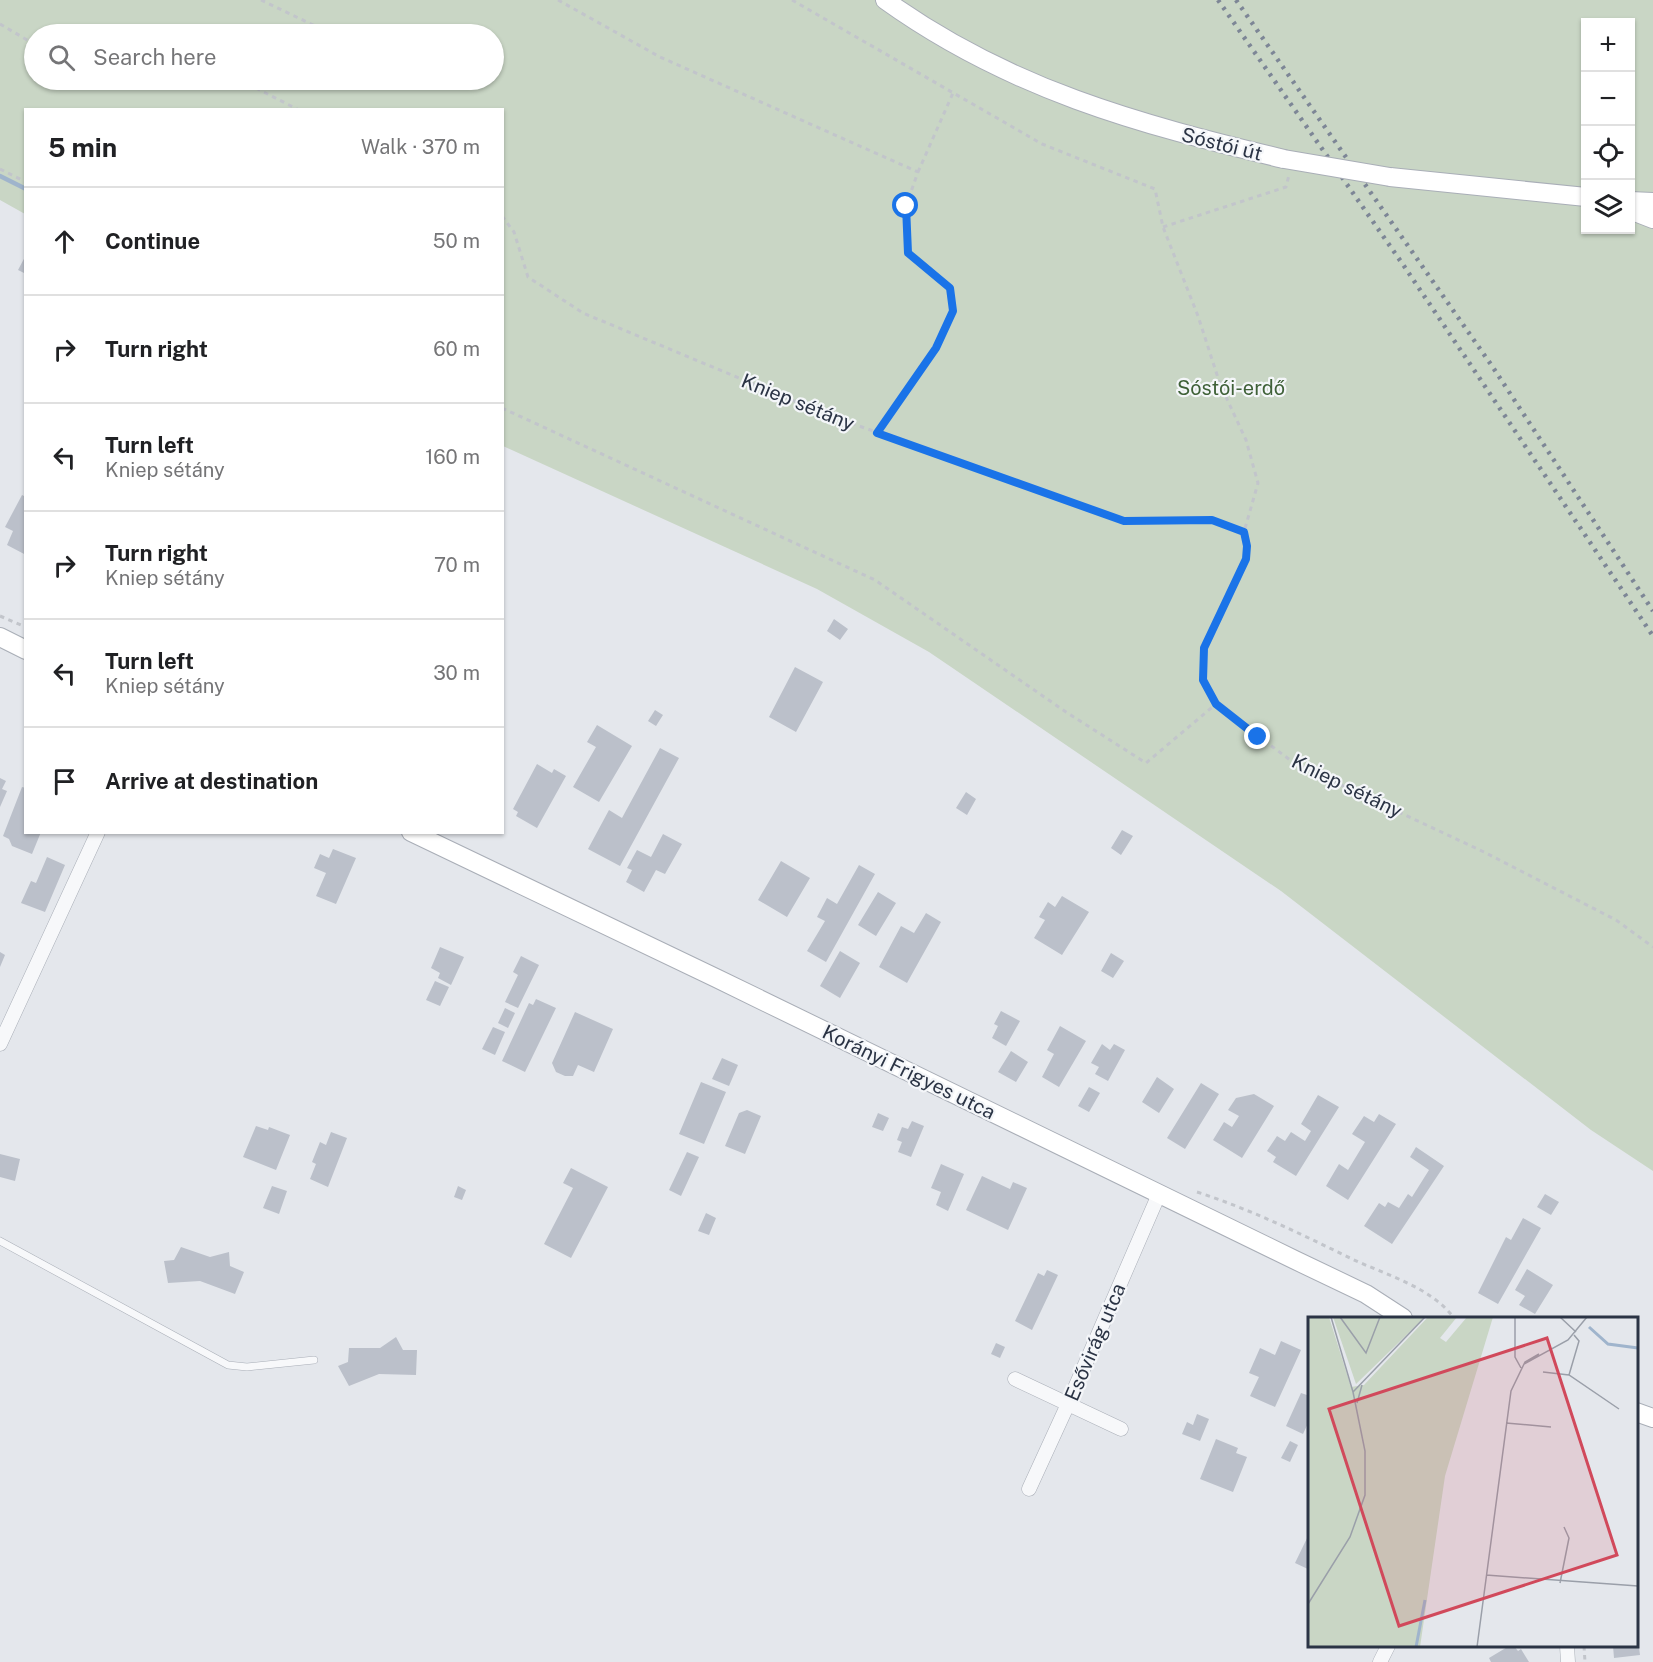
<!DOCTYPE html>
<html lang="en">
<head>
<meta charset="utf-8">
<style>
  :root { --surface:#fff; --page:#f6f6f6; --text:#202124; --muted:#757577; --line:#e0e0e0 }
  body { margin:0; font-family:"Public Sans",sans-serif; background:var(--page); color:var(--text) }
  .controls { position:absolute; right:18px; top:18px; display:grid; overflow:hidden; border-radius:0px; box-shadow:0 2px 4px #0004 }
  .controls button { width:54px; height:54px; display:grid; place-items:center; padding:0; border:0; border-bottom:2px solid var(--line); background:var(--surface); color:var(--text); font:30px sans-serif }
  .stop { position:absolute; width:18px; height:18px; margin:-14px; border:4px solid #1a73e8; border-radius:50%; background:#fff }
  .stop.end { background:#1a73e8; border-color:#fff; box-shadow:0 2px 6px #0008 }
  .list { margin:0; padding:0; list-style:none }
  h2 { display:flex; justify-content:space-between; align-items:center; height:78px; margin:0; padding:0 24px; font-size:26px }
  h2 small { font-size:20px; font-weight:400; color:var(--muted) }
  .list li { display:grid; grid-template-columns:39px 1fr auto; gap:18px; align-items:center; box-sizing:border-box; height:108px; padding:0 24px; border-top:2px solid var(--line) }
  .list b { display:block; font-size:22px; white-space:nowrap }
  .list p { margin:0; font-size:20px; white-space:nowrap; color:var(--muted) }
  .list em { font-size:20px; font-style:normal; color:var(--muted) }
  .icon { flex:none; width:33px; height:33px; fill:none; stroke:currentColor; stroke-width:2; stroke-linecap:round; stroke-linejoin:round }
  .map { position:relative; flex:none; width:1653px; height:1662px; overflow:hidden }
  .search { position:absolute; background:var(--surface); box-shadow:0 2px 4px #0004; left:24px; top:24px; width:480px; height:66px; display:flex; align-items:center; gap:15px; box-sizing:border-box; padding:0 21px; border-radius:33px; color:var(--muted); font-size:22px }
  .panel { position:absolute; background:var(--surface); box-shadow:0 2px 4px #0004; left:24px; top:108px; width:480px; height:726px; border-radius:0px }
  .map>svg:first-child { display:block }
  .green { fill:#c9d6c5; fill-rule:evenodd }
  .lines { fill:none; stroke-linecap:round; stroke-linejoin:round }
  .stream { stroke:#9fb4cc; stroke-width:4.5 }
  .building { fill:#bbc0ca }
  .lane-casing { stroke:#a9aeb7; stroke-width:8 }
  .street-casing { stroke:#a9aeb7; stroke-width:15 }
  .secondary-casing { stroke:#a9aeb7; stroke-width:20 }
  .path { stroke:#c2c5cb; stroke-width:3; stroke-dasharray:4.5 4.5; stroke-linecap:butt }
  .lane { stroke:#f7f8fa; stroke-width:7 }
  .street { stroke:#f7f8fa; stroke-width:14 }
  .secondary { stroke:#fff; stroke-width:18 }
  .rail { stroke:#7d8696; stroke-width:4.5; stroke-dasharray:3 6; stroke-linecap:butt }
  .secondary-bridge-casing { stroke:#a9aeb7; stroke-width:20; stroke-linecap:butt }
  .secondary-bridge { stroke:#fff; stroke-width:18 }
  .route { stroke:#1a73e8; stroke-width:8 }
  .labels { text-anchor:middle; stroke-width:4.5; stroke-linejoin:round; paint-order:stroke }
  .street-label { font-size:20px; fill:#2b3445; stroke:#f4f6f9 }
  .park-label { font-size:20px; fill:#3f6138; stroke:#f4f6f9 }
  .inset-river { fill:none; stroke:#9fb4cc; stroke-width:3 }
  .inset-road { fill:none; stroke:#9a9fa9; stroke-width:1.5 }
  .view { fill:#d1495b; fill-opacity:0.15; stroke:#d1495b; stroke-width:3 }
  .inset-edge { fill:none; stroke:#2b3445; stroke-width:3 }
</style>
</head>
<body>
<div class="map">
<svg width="1653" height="1662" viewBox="0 0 1653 1662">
  <rect width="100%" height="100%" fill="#e4e7ec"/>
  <path class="green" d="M0,0h1653v1171l-62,-41 -310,-239 -352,-239 -112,-63 -314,-143 -1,-336h-476l-1,104 -25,-14zM1586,22h44v208h-44zM34,34h460v46h-460z"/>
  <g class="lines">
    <path class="stream" d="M0,176l26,13"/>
  </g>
  <path class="building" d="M26,255v19l-8,-4z
    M22,495l4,2v58l-19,-10 6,-14 -8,-4z
    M834,619l14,10 -8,11 -13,-9z
    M795,667l28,15 -27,50 -27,-15z
    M655,710l8,5 -7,11 -8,-5z
    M597,725l35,21 -33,56 -26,-15 23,-40 -9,-5z
    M660,748l19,10 -59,108 -32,-17 21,-39 13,8z
    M537,764l15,9 2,-4 12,7 -29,52 -21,-12 2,-4 -5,-3z
    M0,778l6,3 -4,8 5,2 -7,16z
    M22,787l4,1v44h15l-9,22 -20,-8 -3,-7 -6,-3z
    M966,792l10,7 -9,16 -11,-7z
    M1122,830l11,6 -12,19 -10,-7z
    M663,834l19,10 -17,30 -9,-4 -12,22 -18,-10 6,-12 -5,-2 10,-18 14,7z
    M333,849l23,9 -20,46 -20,-8 10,-23 -12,-5 6,-14 9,4z
    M47,857l18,8 -20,47 -24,-9 10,-22 5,2z
    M781,861l29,17 -23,39 -29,-17z
    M859,865l16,9 -49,88 -19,-11 18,-30 -8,-4 10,-19 10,6z
    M878,892l18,11 -20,33 -18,-11z
    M1062,896l27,16 -27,43 -28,-17 11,-18 -6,-3 9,-15 7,5z
    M926,913l15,9 -34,61 -28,-16 22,-41 13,7z
    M440,947l24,10 -13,28 -13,-7 2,-5 -9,-5z
    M840,951l20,12 -20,35 -20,-12z
    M0,952l5,3 -5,12z
    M1111,953l13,8 -11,17 -12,-7z
    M521,956l18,9 -21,43 -13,-6 13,-27 -5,-3z
    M435,981l14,6 -9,19 -14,-6z
    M536,999l20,9 -31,64 -23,-11 27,-58 4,2z
    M505,1008l10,5 -7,15 -10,-5z
    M1001,1011l19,10 -14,25 -14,-8 6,-12 -4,-2z
    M575,1012l38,17 -19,43 -16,-7 -5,11h-8l-9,-4 -4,-9z
    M1060,1026l26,15 -27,46 -17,-10 12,-23 -7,-4z
    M493,1027l12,5 -10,23 -13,-6z
    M1102,1044l8,6 4,-6 11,6 -17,31 -13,-7 4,-7 -8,-4z
    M1011,1051l17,11 -12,20 -18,-10z
    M722,1058l16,7 -9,21 -17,-7z
    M1157,1077l17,12 -15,24 -17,-11z
    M701,1082l25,10 -22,52 -25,-10z
    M1201,1083l18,11 -34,55 -18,-11z
    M1089,1087l11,6 -11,19 -11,-6z
    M1254,1094l20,12 -32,52 -29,-18 11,-18 8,5 7,-11 -11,-6 8,-12z
    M1318,1095l21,12 -43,69 -23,-14 3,-5 -9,-6 10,-15 8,5 6,-9 14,9 6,-10 -10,-7z
    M747,1110l14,6 -16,38 -20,-8 14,-33z
    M878,1113l11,5 -6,13 -11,-4z
    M1379,1114l17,10 -48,76 -22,-14 13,-22 9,6 17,-28 -13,-8 12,-18 10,6z
    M912,1121l12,5 -13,31 -13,-5 4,-10 -5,-2 5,-13 6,2z
    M256,1126l12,4 1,-3 21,8 -14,35 -33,-13z
    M331,1132l16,6 -19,49 -18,-8 6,-15 -4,-2 8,-20 6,3z
    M1416,1147l28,19 -52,78 -28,-18 15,-23 6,4 3,-5 11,6 9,-14 4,3 17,-27 -19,-13z
    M687,1152l12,5 -18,39 -12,-6z
    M0,1154l20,5 -5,22 -15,-4z
    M941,1164l23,10 -16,37 -12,-6 5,-13 -10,-4z
    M571,1168l37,19 -37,71 -27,-14 29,-56 -10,-5z
    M982,1176l28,13 3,-7 14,6 -19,42 -42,-20z
    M272,1186l15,5 -8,23 -16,-6z
    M458,1186l8,4 -4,10 -8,-3z
    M1545,1194l14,8 -8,13 -14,-8z
    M706,1213l10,5 -7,17 -11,-4z
    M1523,1218l18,10 -43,76 -20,-11 28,-56 5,3z
    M181,1247l29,10 19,-5 1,14 14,6 -9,22 -35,-13 -32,2 -4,-22 10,-1z
    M1527,1269l26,16 -18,29 -16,-9 6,-9 -10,-6z
    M1047,1270l11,5 -26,55 -17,-9 23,-48 6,3z
    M396,1337l7,13h14l-1,25 -37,-1 -30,12 -11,-20 10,-4 1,-14h31z
    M1281,1341l20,9 -26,57 -25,-11 9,-19 -10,-4 11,-25 15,7z
    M996,1343l9,4 -5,11 -9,-4z
    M1301,1393l9,3v23l-7,15 -17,-8z
    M1197,1414l12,5 -9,22 -18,-7 5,-12 6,3z
    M1216,1439l22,9 -2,5 11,4 -14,35 -33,-13z
    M1290,1441l8,4 -8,17 -9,-4z
    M1310,1532v38l-15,-7z
    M1638,1639l2,16 -26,3 -1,-12h23v-6z
    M1509,1646h5l4,5 3,-2 8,13h-38l-2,-4z"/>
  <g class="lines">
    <g class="lane-casing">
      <path id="lane" d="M0,1241l228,124 19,2 67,-7"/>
    </g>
    <g class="street-casing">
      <path id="street" d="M0,1044l98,-212
        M1015,1379l106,50
        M1029,1489l39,-85 91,-210
        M1567,1646l1,16
        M1380,1662l8,-16"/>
    </g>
    <g class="secondary-casing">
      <path id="secondary" d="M885,0c124,89 253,124 399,159
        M1390,177l196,20
        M1630,201l23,1
        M1630,210l23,9
        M0,637l26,13
        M411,832l305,146 579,282 71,34 37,24
        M1636,1412l17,6"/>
    </g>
    <path class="path" d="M261,0l71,34
      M558,0l102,57 258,115 -12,34 2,47 42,35 3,23 -17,37 -59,85
      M792,0l250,144 113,45 8,38 35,89 22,68 26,56 12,43 -14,49
      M0,24l34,20
      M240,80l59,30
      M0,169l26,13
      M918,172l35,-79
      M502,216l12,16 14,45 55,36 240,100 301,108 88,-1 32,12 3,14 -1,13 -42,89 -1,32 13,24 78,59 190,89 132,68 37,27
      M1163,227l123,-40 3,-12
      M502,408l373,172 191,132 80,51 70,-59
      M0,616l26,11
      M1197,1192c55,18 104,42 155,67 34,16 79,28 102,59
      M1584,1646l1,16"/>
    <use href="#lane" class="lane"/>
    <use href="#street" class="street"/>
    <use href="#secondary" class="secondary"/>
    <path class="rail" d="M1218,0l186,266 249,370
      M1236,0l256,366 161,245"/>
    <g class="secondary-bridge-casing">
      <path id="secondary-bridge" d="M1284,159l106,18"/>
    </g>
    <use href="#secondary-bridge" class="secondary-bridge"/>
  </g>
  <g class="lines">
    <path class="route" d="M906,206l2,47 42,35 3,23 -17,37 -59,85 247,88 88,-1 32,12 3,14 -1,13 -42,89 -1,32 13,24 42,33"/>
  </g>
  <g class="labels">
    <g class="street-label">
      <text transform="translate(1222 144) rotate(14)" y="7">Sóstói út</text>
      <text transform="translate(798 402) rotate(22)" y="7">Kniep sétány</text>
      <text transform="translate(1347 786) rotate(26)" y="7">Kniep sétány</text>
      <text transform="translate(909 1072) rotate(26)" y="7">Korányi Frigyes utca</text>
      <text transform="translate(1095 1342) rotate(-67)" y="7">Esővirág utca</text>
    </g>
    <g class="park-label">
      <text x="1231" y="395">Sóstói-erdő</text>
    </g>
  </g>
  <g transform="translate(1308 1317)">
    <rect width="330" height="330" fill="#e4e7ec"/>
    <path d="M0,0h21l22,70 13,-2 64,-68h29l-17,21 6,4 21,-25h26l-48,159 -25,171h-112zM25,0h92l-69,67z" fill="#c9d6c5"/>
    <path class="inset-river" d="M281,10l19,17 30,4M108,330l9,-47"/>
    <path class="inset-road" d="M23,0l22,75M32,0l26,36 14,-36M207,0v40l6,11M252,0l16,15M216,47l44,-24 19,-23M235,55l26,3 50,34M261,58l10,-34 -5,-6M45,75l72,-75M49,86l5,-18M198,106l45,4M178,258l152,11M252,266l9,-45 -5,-11M0,287l42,-67 15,-42v-44l-12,-59M169,330l34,-256 14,-29 14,-8"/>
    <path class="view" d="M239,21l70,217 -218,71 -70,-217z"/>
    <rect width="330" height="330" class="inset-edge"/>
  </g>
</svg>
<div class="controls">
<button>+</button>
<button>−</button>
<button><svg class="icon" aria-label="locate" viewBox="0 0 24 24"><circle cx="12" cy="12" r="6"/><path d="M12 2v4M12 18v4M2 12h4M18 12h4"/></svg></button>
<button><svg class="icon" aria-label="layers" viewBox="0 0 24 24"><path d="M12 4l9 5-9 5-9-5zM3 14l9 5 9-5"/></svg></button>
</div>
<div class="stop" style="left:906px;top:206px"></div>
<div class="stop end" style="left:1258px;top:737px"></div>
<div class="search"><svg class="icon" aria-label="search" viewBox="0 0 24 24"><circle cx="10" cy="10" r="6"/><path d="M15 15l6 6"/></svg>Search here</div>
<section class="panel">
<h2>5 min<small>Walk · 370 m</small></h2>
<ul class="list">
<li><svg class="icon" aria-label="ahead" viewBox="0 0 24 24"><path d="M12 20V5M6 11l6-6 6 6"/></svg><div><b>Continue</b></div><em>50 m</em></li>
<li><svg class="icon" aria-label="right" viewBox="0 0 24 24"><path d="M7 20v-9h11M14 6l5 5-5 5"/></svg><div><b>Turn right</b></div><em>60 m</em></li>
<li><svg class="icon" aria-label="left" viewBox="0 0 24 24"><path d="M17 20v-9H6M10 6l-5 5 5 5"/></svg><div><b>Turn left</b><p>Kniep sétány</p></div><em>160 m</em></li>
<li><svg class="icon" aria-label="right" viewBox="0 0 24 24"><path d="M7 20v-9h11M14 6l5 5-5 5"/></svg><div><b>Turn right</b><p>Kniep sétány</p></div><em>70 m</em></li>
<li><svg class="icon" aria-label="left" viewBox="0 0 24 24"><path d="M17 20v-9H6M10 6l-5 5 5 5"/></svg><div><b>Turn left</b><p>Kniep sétány</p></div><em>30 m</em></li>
<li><svg class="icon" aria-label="arrive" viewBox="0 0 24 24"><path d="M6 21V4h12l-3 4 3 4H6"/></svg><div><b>Arrive at destination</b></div></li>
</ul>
</section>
</div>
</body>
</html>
